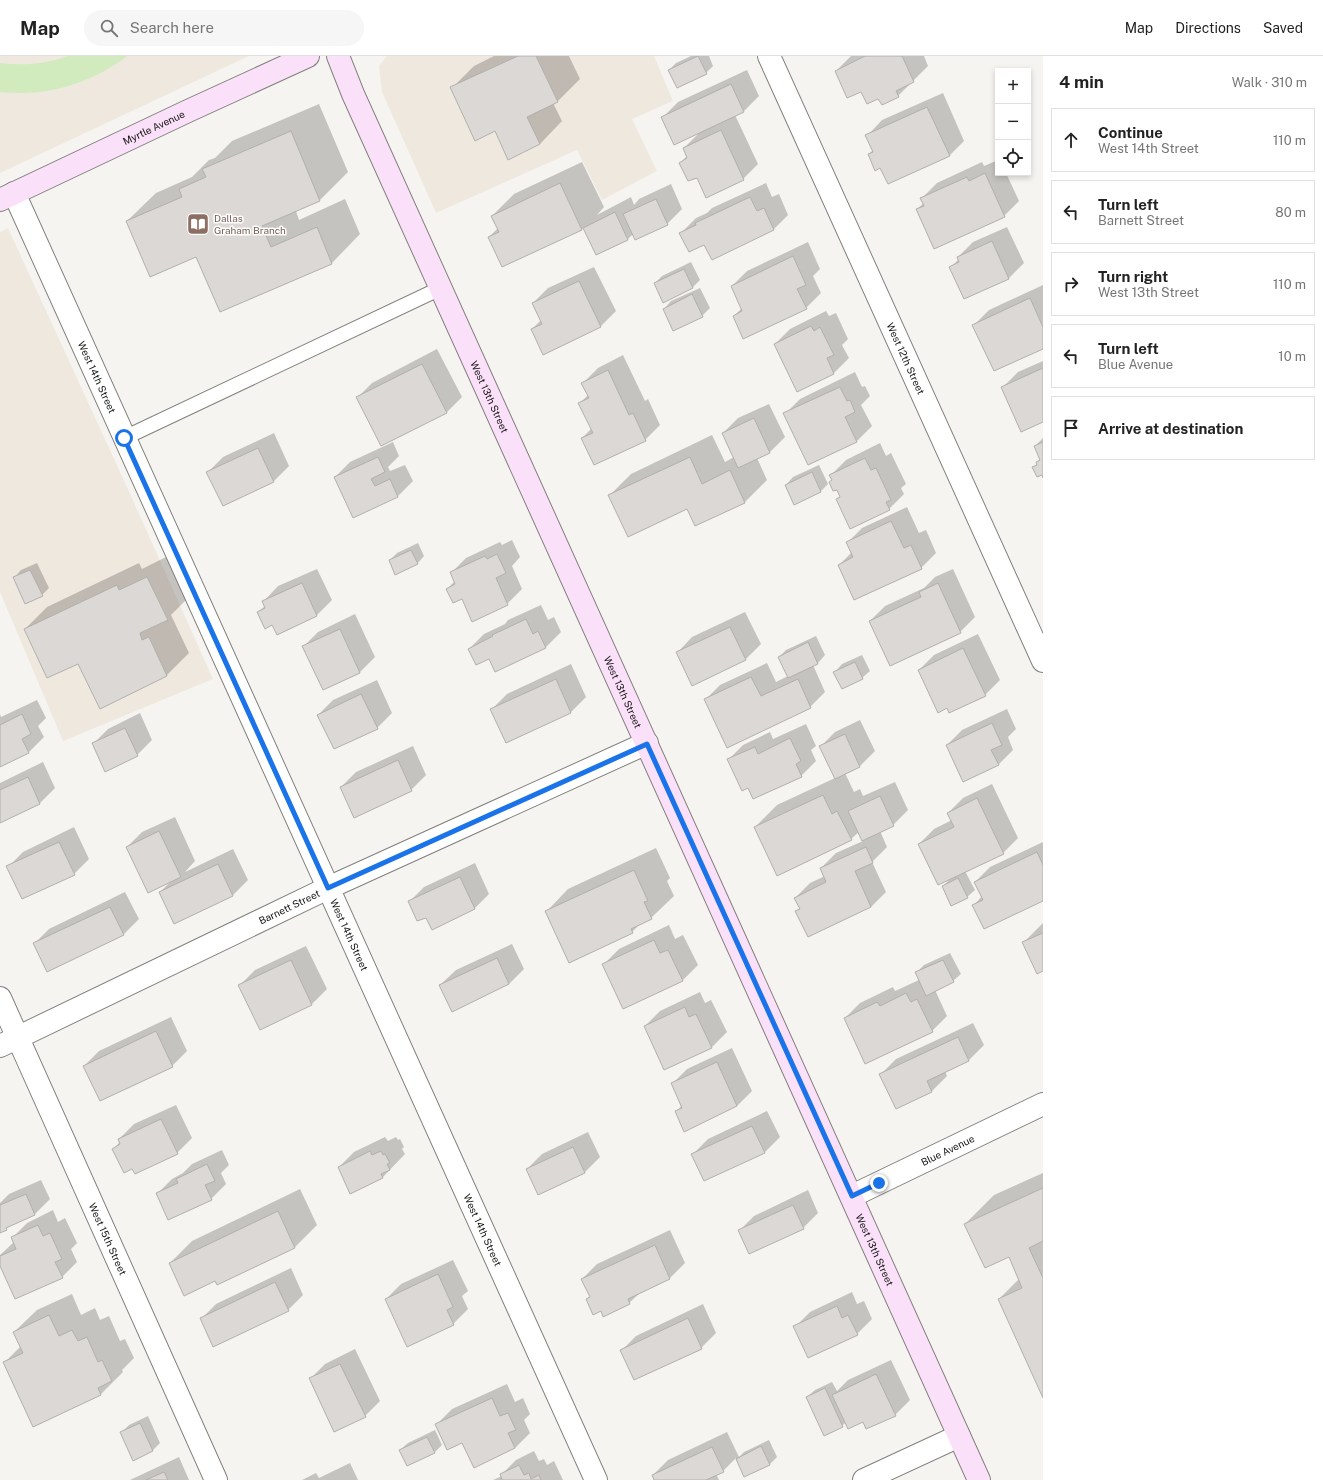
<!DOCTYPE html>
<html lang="en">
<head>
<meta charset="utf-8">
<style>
  :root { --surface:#fff; --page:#f6f6f6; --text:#222; --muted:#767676; --line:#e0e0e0 }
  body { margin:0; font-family:"Public Sans",sans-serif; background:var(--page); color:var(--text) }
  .controls { position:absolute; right:12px; top:12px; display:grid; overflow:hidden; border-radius:0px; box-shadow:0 2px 6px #0003 }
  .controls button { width:36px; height:36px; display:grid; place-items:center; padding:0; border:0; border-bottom:1px solid var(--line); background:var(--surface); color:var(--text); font:20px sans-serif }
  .stop { position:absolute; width:12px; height:12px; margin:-9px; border:3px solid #1a73e8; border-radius:50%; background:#fff }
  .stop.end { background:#1a73e8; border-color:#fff; box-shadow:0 1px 4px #0008 }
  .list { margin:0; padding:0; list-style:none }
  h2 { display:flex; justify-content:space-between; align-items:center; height:52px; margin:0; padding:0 16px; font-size:17px }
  h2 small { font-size:13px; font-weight:400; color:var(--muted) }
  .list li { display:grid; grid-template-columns:26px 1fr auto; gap:12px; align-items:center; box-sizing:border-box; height:64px; margin:0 8px 8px; padding:0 8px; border:1px solid var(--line); border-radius:0px }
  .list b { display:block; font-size:15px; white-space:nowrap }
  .list p { margin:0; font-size:13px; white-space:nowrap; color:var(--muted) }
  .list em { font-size:13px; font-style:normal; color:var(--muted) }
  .icon { flex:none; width:22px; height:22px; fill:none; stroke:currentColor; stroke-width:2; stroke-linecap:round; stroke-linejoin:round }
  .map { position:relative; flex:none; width:1043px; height:1424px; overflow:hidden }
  header { display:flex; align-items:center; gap:24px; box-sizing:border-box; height:56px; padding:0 20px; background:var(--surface); border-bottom:1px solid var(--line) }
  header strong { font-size:19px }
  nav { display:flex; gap:22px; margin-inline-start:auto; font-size:14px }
  .search { width:280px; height:36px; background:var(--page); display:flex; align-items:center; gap:10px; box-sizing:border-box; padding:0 14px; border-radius:22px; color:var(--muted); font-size:15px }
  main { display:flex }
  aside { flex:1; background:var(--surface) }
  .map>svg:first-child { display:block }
  .built { fill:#efe8de }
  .green { fill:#d1eabe }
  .shadow { fill:#0003 }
  .building { fill:#dbd8d5; stroke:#b2b0ad }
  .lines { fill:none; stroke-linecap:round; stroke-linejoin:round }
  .lane-casing { stroke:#83817e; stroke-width:16 }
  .street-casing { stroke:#83817e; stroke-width:24 }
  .secondary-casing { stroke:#83817e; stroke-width:24 }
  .lane { stroke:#fff; stroke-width:14 }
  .street { stroke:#fff; stroke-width:22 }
  .secondary { stroke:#fae0f8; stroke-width:22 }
  .route { stroke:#1a73e8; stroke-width:5 }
  .labels { text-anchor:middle; stroke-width:3; stroke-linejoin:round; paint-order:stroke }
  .street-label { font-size:10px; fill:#141312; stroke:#fff }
  .education-label { font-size:10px; fill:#785e54; stroke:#fff; text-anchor:start }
</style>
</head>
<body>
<header>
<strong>Map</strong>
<div class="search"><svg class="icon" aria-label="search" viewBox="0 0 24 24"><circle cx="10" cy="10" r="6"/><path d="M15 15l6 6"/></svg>Search here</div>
<nav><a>Map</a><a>Directions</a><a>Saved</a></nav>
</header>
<main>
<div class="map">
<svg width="1043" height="1424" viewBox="0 0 1043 1424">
  <rect width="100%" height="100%" fill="#f6f4f1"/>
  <path class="built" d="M0,0h249l-249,117z
    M387,0h267l19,45 -41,18 25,52 -55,29 -25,-50 -141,63 -54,-121 -3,-26z
    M8,172l119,259 86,192 -150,62 -63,-149v-360z"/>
  <path class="green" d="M68,0h59c-36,28 -82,41 -127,36v-29c23,3 46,1 68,-7z"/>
  <path class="shadow" d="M494,0h75l11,23 -22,22 -5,2 9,18 -22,23 -44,-14 -44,-42 22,-22z
    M691,0h18l4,10 -7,7 -37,-3 7,-7z
    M851,0h73l4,10 -30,30 -19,2 -17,-7 -26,-20z
    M747,14l12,26 -15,15 -9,4 23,49 -15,15 -46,-3 -17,-13 7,-7 -3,-8 16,-16 -37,-15 15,-15z
    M943,37l21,48 -15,15 -68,11 -12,-13 4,-4 -6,-14 15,-16z
    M319,48l29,68 -28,28 -24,11 3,9 46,-21 15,35 -28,29 -112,48 -24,-56 -69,-34 29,-28 36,-16 17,-17 6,-2 17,-17z
    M998,104v13h8l13,28 -15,15 -87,-7 7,-6 -2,-5 15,-15 45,-21 2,4z
    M582,106l22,45 -7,8 34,-18 3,8 5,-6 32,-15 11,25 -15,15 -34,10 -5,5 -32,14 -12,-26 -2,2 -79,37 -14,-29 9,-9 -6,-12 22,-22z
    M766,127l6,14 7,-3 9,21 -15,15 -68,13 -24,-10 15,-15 11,-5 5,-5z
    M1007,171l17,36 -15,15 -44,20 -14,-31 8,-8 -1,-2 15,-15z
    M808,186l12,27 -7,7 8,17 -15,15 -72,8 8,-8 -10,-22 15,-15z
    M691,206l9,18 -8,8 -37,-5 7,-7z
    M594,211l22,44 -15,15 -69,3 9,-9 -8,-17 15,-15z
    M1043,229v62l-69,-22 15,-15z
    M700,232l10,20 -8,8 -38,-7 7,-8z
    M826,255l3,5 7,-3 12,26 -6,6 7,13 -15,15 -59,-29 15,-15z
    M437,293l25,48 -15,15 -65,33 -25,-47 15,-15z
    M623,299l22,46 3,-2 12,26 -15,15 -63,-2 10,-10 -12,-25 8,-8 -5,-12 15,-15z
    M1043,305v60l-40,-34 15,-15z
    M855,316l7,15 3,-1 5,10 -9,9 11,21 -15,15 -48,23 -24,-50 15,-15z
    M769,348l16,33 -15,15 -13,6 10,22 -22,22 -49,23 -8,-17 -79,-12 22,-22 81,-39 13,27 9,-5 -11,-24 15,-15z
    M274,377l15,33 -15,15 -51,23 -15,-32 15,-15z
    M1043,382v38l-9,-9 7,-8 -6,-13z
    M393,386l6,14 -11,11 2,4 15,-6 8,16 -15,15 -45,20 -18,-39 15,-15z
    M880,387l6,13 5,-3 15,31 -5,4 3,6 -15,15 -52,-10 4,-3 -4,-8 -7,-6 3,-3 -2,-4 15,-15z
    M819,409l9,19 -7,7 -35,-6 7,-8z
    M907,451l12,26 7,-3 10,23 -15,15 -82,-3 13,-13 -5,-9 15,-15z
    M512,484l8,17 -8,9 10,23 -15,15 -44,-7 -16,-8 8,-8 -4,-8 15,-15 34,-16 2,3z
    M418,487l6,13 -7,8 -27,-4 7,-7z
    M170,499l19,42 -18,18 18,38 -22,22 -67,32 -21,-45 -54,-33 22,-22 92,-44 3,6z
    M37,507l12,25 -7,7 -28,-17 7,-8z
    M317,513l15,31 -15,15 -39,19 -5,-11 -15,-11 7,-6 -2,-4 15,-16z
    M953,513l22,48 -15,15 -90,-11 15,-15 39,-18 11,-11z
    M541,549l7,15 6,-3 7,15 -15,15 -51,24 -5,-13 -21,-9 15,-15 21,-10 3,-4z
    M745,556l16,32 -15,15 -69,-6 15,-16z
    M355,558l20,43 -15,15 -37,17 -20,-42 15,-15z
    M978,578l22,46 -15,15 -66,-25 15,-15z
    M816,580l9,19 -7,8 -5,2 12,27 -15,15 -105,-7 15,-15 47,-22 9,19 12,-6 -9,-19 7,-7z
    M862,599l8,16 -8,7 -27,-6 7,-8z
    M571,608l15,33 -15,15 -64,30 -15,-33 15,-15z
    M377,624l15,33 -15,15 -59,-13 15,-15z
    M37,644l9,18 -8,8 6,11 -15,15 -29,14v-52l1,3z
    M1007,653l9,20 -8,8 5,13 -15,15 -51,-20 15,-15z
    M140,657l12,27 -15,15 -44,-11 15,-15z
    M860,664l15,31 -15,15 -15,7 9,19 6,-3 3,7 32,-14 13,28 -15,15 -13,6 7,16 -15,15 14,30 -15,15 -74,4 3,-4 -5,-9 15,-15 15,-7 -4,-8 15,-15 27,-12 -4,-9 -8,7 -96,-12 22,-22 58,-27 -15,-31 15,-15z
    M806,668l10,22 -5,4 5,11 -15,15 -53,11 -20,-27 15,-15 27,-13 3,7z
    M413,690l13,29 -15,15 -70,-3 15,-15z
    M43,706l12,26 -15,15 -40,19v-39z
    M992,728l26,54 -15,15 -38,18 10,19 -8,7 -24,-11 8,-8 -32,-34 15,-15 18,-9 -4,-7 15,-15z
    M175,761l20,44 -10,11 48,-23 15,31 -15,15 -58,27 -15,-30 11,-11 -44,-34 15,-15z
    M74,771l15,32 -15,15 -66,-7 15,-15z
    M1043,786v57l-69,6 8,-9 -7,-14 15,-15z
    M656,792l14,30 -3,3 7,15 -23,22 -9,4 -10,10 -86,-20 22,-23z
    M475,807l14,31 -15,15 -48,7 -17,-14 15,-15z
    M125,836l14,27 -15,15 -90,10 15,-15z
    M1043,867v47l-20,-27z
    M669,869l6,14 8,-4 15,30 -15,15 -79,-16 15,-15z
    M512,888l12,25 -15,15 -57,26 -12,-25 16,-15z
    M306,890l21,43 -15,15 -72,-19 15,-15z
    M950,897l11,21 -8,7 -18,9 12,26 -15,15 -87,-13 15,-15 33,-16 2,4 24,-11 -3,-7 8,-8z
    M700,936l5,11 6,-3 16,32 -15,15 -47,22 -20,-43 15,-15z
    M171,961l16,34 -15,15h-88l15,-15z
    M973,967l11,22 -15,15 -24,11 2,5 -15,15 -35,17 -16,-34 15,-15z
    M732,992l20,43 -15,15 -61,6 6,-7 -10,-21 15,-15z
    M176,1049l16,33 -15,15 -44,15 -20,-19 7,-7 -1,-3 15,-15z
    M767,1055l13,26 -15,15 -60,28 -12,-26 15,-15z
    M588,1076l12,25 -15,15 -46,22 -12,-25 15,-15z
    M385,1081l3,4 8,-4 2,3 2,-1 4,8 -2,2 3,5 -22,23 -44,-10 15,-15z
    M222,1094l7,15 -8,8 5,11 -15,15 -54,-5 15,-15 11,-6 9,-9z
    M1043,1117v223l-44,-97 20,-20 -10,-23 -44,-32 29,-29z
    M41,1124l9,19 -15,15 -25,12 -10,6v-29l9,-9z
    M300,1133l17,36 -22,22 -77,37 -3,-4 -45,-17 22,-22z
    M808,1134l10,23 -15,15 -64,3 15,-15z
    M53,1154l5,12 7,-4 12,25 -6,6 6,13 -15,15 -62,-13v-9l14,-13 -2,-4 15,-15z
    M670,1174l15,33 -15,15 -29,14 -12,11 -27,7 -15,-11 3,-3 -8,-17 15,-15z
    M453,1204l15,31 -6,5 6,13 -15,15 -67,-25 15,-15z
    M291,1212l12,27 -15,15 -87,9 15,-15z
    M852,1236l5,12 7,-3 8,18 -15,15 -62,-7 15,-15z
    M72,1238l9,21 14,-7 5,12 9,-4 11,25 5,-2 9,19 -12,12 1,2 -23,23 -95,-33 16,-16 -7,-14 23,-22z
    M703,1248l13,29 -15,15 -80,3 15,-15z
    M355,1293l25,52 -15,15 -55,-37 15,-15z
    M891,1304l19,40 -15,15 -49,7 -4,4 -35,-29 8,-7 17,-8 5,9 11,-11z
    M507,1328l8,18 8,-4 7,16 -6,6 6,13 -15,15 -52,-7 -26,-17 15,-15z
    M148,1360l12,27 -7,7 -20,9 -12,-26 8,-8z
    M435,1374l7,15 -7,7 -35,-2 8,-7z
    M727,1376l12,25 5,-5 25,-12 8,17 -7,7 -25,12 -9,-18 -13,13 -7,3 3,6h-64l-2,-5 15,-15z
    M534,1395l5,10 5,-2 3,6 7,-4 9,19h-70l9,-4 -1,-1 15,-15z
    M179,1401l10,23h-59z
    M350,1407l8,17h-56l14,-7 3,5z"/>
  <path class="building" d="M518,0h18l22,46 -31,15 13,27 -32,16 -13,-29 -20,10 -25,-54z
    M698,0l9,18 -30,14 -9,-18z
    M865,0h37l12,26 -18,9 3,6 -17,8 -4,-6 -11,5 -6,-12 -14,6 -12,-27z
    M731,28l13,28 -70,33 -13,-28z
    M927,51l23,49 -62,28 -8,-16 -5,3 -7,-17 5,-2 -8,-17z
    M721,74l23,50 -38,18 -9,-20 -9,3 -9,-18 8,-5 -4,-10z
    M291,75l29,70 -58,25 9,21 46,-20 15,37 -112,48 -24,-55 -46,20 -24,-56 56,-24 -3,-8 27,-12 -4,-8z
    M985,117l20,44 -71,32 -18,-40 8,-3 -4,-8 47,-21 2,4z
    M560,127l22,47 -80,37 -14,-30 11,-5 -8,-16z
    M750,141l7,14 7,-3 10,22 -62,30 -8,-15 -15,7 -10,-19 17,-8 -1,-2z
    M656,143l12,26 -33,15 -12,-26z
    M615,156l13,28 -32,15 -13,-27z
    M992,185l17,38 -45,20 -15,-32 10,-5 -2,-5z
    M793,200l13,29 -9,4 10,20 -64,30 -10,-23 9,-5 -11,-25z
    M684,213l9,19 -30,15 -9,-20z
    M579,225l22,46 -58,28 -12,-26 11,-5 -10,-21z
    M692,238l11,23 -30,14 -10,-22z
    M1030,242l13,29v22l-49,22 -22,-46z
    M811,270l3,5 6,-4 14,28 -7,3 7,16 -37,18 -23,-48z
    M422,308l25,49 -66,33 -25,-49z
    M1043,312v54l-22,10 -20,-45z
    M608,314l21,45 4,-2 13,28 -52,24 -13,-27 12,-5 -15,-30 11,-5 -8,-15z
    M840,331l7,14 3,-1 5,12 -10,5 12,25 -49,23 -25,-52z
    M754,362l16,35 -32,15 -16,-35z
    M1043,386v36l-1,-3 -5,2 -5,-10 5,-2 -1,-3 4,-2 -6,-14z
    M258,392l16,34 -51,24 -17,-34z
    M378,401l7,15 -14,7 4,7 15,-7 8,18 -45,21 -19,-41z
    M690,401l12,27 28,-14 15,33 -50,23 -8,-17 -59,28 -20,-42z
    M865,402l6,12 5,-2 15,32 -5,2 4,8 -40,19 -14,-30 4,-2 -3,-7 -4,1 -4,-9 3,-2 -3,-5z
    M812,416l9,20 -27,13 -9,-20z
    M891,465l13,27 7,-3 11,24 -68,31 -16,-35 15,-8 -7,-15z
    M411,494l7,14 -23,11 -6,-15z
    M497,498l9,19 -10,5 12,27 -36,17 -10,-23 -9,4 -7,-14 9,-5 -5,-12 35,-16 2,3z
    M30,514l13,26 -18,8 -12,-27z
    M147,521l21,43 -28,13 2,7 7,-3 18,39 -67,33 -22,-45 -31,14 -23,-49 93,-44 2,5z
    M302,527l15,33 -40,19 -5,-10 -7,4 -8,-17 8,-4 -3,-7z
    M938,527l23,50 -71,33 -21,-45 52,-24 -2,-5z
    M526,563l7,15 5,-3 8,17 -51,24 -6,-13 -13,6 -8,-16 25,-13 -1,-1z
    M730,571l16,33 -54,26 -16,-34z
    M340,573l20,44 -37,17 -21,-44z
    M808,586l10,22 -30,14 -10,-21z
    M963,592l23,48 -37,17 -2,-5 -9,5 -20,-43z
    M855,606l8,17 -21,10 -9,-17z
    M751,621l10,19 37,-17 13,29 -84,40 -23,-49z
    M556,623l15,34 -65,30 -16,-34z
    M361,638l17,35 -44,20 -17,-34z
    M22,658l9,20 -9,5 7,14 -29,14v-42z
    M992,667l10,22 -11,5 8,15 -36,17 -17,-37z
    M125,672l13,28 -33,16 -13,-29z
    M845,678l15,33 -25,12 -16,-33z
    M790,682l11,23 -5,3 6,13 -49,22 -5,-11 -6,3 -15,-32 28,-12 3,7z
    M398,704l14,31 -58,27 -14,-31z
    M28,721l12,27 -40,19v-33z
    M823,739l9,19 5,-3 15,29 -75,36 -23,-49z
    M880,740l14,30 -32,15 -14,-30z
    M977,742l27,56 -66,31 -20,-41 36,-17 -7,-14z
    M159,775l22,46 -33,16 -22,-46z
    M59,786l16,33 -53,24 -16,-33z
    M866,791l7,16 -18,8 16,36 -63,30 -13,-26 5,-2 -6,-11 32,-16 -6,-14z
    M1037,796l6,13v36l-59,28 -12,-24 11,-5 -9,-18z
    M218,808l15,32 -59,28 -15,-32z
    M634,814l14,31 -4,1 8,17 -21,10 2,4 -64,30 -24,-52z
    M460,821l15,32 -43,21 -6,-12 -9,3 -9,-20z
    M958,822l10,20 -17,8 -9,-20z
    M110,851l14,28 -77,37 -14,-29z
    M1043,877v38l-6,3 -15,-32z
    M654,884l6,13 8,-3 15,31 -60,28 -21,-45z
    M497,902l12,26 -57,28 -13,-27z
    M291,904l21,45 -52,25 -22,-45z
    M943,904l11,22 -28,14 -11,-24z
    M906,937l5,9 6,-3 16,33 -68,32 -21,-46 33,-16 3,4z
    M685,951l4,10 7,-3 16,34 -48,22 -20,-44z
    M156,975l17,36 -73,34 -17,-35z
    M958,981l11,24 -42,20 5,11 -36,17 -17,-35z
    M717,1006l20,44 -53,26 -9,-21 7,-3 -11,-25z
    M161,1063l17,35 -43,20 -3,-5 -8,4 -12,-24 8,-5 -2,-5z
    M752,1070l13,27 -61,28 -13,-27z
    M573,1091l12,26 -47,22 -12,-26z
    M370,1095l2,4 9,-4 2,4 2,-1 5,9 -3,1 3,6 -9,4 2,4 -33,16 -12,-27z
    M207,1108l8,17 -10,4 7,15 -44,20 -12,-27 22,-10 -2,-4z
    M1043,1132v53l-14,7 14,30v120l-45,-99 24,-11 -13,-31 -24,11 -21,-44z
    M26,1138l9,21 -29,13 1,2 -7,3v-28z
    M793,1149l11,24 -55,25 -11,-24z
    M278,1155l17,37 -78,37 -2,-4 -31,15 -15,-33z
    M38,1169l5,11 7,-3 12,26 -7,3 8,16 -48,21 -15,-33v-10l16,-7 -5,-12z
    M655,1189l15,34 -42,20 2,5 -27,13 -2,-6 -8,4 -7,-16 4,-2 -9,-18z
    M438,1218l15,33 -6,3 7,15 -47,22 -22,-48z
    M275,1226l14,29 -76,36 -13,-29z
    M837,1250l5,12 6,-3 10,20 -50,23 -15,-32z
    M49,1259l10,21 13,-6 6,11 9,-4 11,25 4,-2 10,21 -14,7 3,7 -68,32 -30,-65 20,-9 -10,-21z
    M688,1262l14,31 -68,31 -14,-30z
    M340,1308l26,53 -32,15 -25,-54z
    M876,1318l20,42 -30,13 -3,-7 -15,7 -16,-34z
    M825,1332l18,39 -19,9 -18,-39z
    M492,1342l8,18 8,-3 8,17 -8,3 7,15 -41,20 -12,-25 -15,7 -12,-26z
    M140,1367l13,28 -20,10 -13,-29z
    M427,1381l8,16 -28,13 -8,-16z
    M761,1390l9,19 -26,12 -8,-18z
    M712,1391l12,25 -18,8h-52l-2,-5z
    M519,1409l5,10 5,-2 2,6 8,-4 2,5h-39l-2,-6z
    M164,1416l4,8h-22z"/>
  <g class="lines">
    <g class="lane-casing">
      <path id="lane" d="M124,382l317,-150"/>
    </g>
    <g class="street-casing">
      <g id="street">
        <path id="s1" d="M769,0l274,605"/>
        <path id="s2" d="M14,137l582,1287"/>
        <path id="s3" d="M0,942l216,482"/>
        <path id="s4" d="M0,990l328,-158 319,-145"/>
        <path id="s5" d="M852,1140l191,-92"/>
        <path d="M864,1424l95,-44"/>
      </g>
    </g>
    <g class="secondary-casing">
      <g id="secondary">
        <path id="s6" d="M338,0l15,38 626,1386"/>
        <path id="s7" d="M0,144l188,-89 120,-55"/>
      </g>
    </g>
    <use href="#lane" class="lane"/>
    <use href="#street" class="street"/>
    <use href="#secondary" class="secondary"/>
  </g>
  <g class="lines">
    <path class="route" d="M124,382l204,450 319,-144 205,452 27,-13"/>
  </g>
  <defs>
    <g id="library-square" transform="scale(1.15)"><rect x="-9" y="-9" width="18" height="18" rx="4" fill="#8d6e63" stroke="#fff"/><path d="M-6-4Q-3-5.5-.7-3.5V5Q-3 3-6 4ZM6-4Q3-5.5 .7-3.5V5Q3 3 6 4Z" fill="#fff"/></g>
  </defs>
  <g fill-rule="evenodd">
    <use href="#library-square" x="198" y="168"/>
  </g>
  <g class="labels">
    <g class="street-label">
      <text dy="4" stroke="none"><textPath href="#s7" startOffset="170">Myrtle Avenue</textPath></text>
      <text dy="4" stroke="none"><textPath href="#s1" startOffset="332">West 12th Street</textPath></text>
      <text dy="4" stroke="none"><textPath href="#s2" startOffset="202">West 14th Street</textPath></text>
      <text dy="4" stroke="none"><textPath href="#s6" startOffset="373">West 13th Street</textPath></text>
      <text dy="4" stroke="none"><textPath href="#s6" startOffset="697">West 13th Street</textPath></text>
      <text dy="4" stroke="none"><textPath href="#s4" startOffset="321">Barnett Street</textPath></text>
      <text dy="4" stroke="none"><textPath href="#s2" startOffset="814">West 14th Street</textPath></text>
      <text dy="4" stroke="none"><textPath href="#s5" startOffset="106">Blue Avenue</textPath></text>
      <text dy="4" stroke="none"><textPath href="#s2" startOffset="1138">West 14th Street</textPath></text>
      <text dy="4" stroke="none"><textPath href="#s3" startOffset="264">West 15th Street</textPath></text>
      <text dy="4" stroke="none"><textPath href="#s6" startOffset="1309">West 13th Street</textPath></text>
    </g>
    <g class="education-label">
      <text x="214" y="166">Dallas<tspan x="214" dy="12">Graham Branch</tspan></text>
    </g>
  </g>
</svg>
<div class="controls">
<button>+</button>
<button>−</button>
<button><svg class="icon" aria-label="locate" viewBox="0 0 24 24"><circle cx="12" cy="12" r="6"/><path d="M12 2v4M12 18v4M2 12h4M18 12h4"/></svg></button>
</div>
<div class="stop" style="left:124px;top:382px"></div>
<div class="stop end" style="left:879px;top:1127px"></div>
</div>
<aside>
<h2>4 min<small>Walk · 310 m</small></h2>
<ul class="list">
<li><svg class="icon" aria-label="ahead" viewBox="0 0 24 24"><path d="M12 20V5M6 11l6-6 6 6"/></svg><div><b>Continue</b><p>West 14th Street</p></div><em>110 m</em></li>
<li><svg class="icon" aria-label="left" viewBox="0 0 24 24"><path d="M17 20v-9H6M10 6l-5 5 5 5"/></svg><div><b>Turn left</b><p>Barnett Street</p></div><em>80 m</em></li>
<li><svg class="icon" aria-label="right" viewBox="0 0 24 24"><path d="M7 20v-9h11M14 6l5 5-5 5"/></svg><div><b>Turn right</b><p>West 13th Street</p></div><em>110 m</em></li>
<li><svg class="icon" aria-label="left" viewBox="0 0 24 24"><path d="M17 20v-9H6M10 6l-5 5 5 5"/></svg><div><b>Turn left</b><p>Blue Avenue</p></div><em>10 m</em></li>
<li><svg class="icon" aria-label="arrive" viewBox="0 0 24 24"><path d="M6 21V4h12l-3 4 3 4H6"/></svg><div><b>Arrive at destination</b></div></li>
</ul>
</aside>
</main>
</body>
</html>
